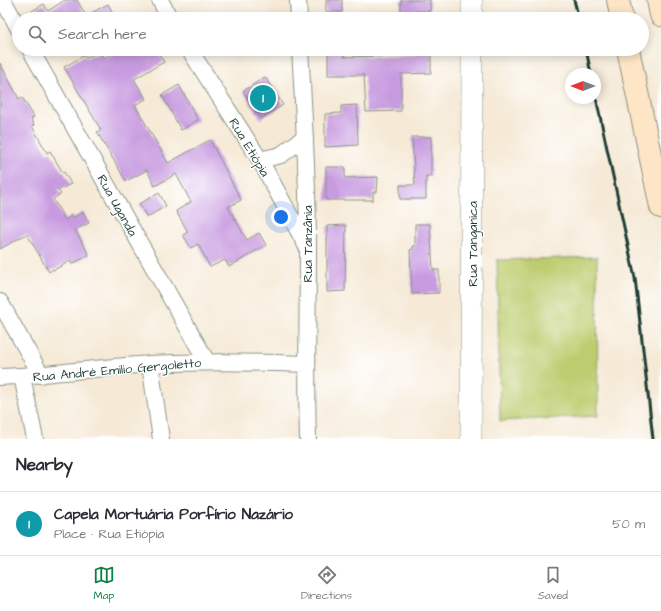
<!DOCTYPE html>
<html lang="en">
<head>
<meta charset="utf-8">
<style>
  :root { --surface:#fff; --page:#f7f7f7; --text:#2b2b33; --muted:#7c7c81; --line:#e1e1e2; --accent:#0b8043 }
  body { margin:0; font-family:"Architects Daughter",sans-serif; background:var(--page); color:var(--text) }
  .compass { position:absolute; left:565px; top:68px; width:36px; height:36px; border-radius:50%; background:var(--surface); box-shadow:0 2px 10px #0003; rotate:270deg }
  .you { position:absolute; left:281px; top:217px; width:14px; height:14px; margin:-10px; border:3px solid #fff; border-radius:50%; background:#1a73e8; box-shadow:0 0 0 6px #1a73e833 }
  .badge { display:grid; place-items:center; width:26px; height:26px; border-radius:50%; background:var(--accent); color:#fff; font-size:13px; font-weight:700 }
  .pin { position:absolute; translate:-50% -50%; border:2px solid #fff; box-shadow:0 1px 4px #0006 }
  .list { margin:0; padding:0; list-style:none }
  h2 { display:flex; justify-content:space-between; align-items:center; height:52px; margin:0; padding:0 16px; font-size:17px }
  h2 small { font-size:13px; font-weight:400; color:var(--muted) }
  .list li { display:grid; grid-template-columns:26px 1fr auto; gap:12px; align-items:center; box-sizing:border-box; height:64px; padding:0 16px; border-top:1px solid var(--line) }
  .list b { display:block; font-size:15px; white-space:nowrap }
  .list p { margin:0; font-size:13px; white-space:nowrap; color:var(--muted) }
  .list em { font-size:13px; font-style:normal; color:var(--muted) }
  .icon { flex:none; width:22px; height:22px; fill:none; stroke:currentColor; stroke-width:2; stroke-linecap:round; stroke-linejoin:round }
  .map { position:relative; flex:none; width:661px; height:439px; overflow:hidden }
  .search { position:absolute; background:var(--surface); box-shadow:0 2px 10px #0003; left:12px; right:12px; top:12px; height:44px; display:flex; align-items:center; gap:10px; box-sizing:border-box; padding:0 14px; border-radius:22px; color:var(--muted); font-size:15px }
  .sheet { height:116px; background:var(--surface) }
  nav { display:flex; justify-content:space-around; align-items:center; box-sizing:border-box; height:56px; border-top:1px solid var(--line); background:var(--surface); font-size:11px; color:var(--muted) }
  nav a { display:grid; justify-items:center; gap:2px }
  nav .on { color:var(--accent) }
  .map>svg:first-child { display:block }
  .green { fill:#bdcc6e; stroke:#6e8451 }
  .building { fill:#c89be0 }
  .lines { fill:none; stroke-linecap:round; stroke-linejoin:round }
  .minor-casing { stroke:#8a9486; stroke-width:18 }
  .tertiary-casing { stroke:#8a9486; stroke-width:22 }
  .secondary-casing { stroke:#8a9486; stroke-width:24 }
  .minor { stroke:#fff; stroke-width:16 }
  .tertiary { stroke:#fff; stroke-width:21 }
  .secondary { stroke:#fde5c5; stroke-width:22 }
  .rail { stroke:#1f3d34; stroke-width:3 }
  .labels { text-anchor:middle; stroke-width:3; stroke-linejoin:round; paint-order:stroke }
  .street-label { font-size:13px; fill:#1f3d34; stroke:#fff }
</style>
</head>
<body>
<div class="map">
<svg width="661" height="439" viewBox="0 0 661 439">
  <rect width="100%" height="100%" fill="#fff"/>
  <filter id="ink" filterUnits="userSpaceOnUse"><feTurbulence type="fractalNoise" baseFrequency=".025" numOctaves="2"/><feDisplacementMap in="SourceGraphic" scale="8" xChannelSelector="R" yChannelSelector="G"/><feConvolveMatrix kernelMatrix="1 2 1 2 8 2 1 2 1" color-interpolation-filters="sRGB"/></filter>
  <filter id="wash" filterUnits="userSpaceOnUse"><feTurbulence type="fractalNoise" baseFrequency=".012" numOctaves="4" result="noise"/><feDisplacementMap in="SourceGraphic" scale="16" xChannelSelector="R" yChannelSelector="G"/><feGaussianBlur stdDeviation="0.9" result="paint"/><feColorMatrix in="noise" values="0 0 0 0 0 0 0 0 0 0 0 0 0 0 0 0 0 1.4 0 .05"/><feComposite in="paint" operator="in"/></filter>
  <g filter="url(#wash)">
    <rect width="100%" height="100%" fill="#f6ead7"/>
    <path class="green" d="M597,257l1,159 -98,5 -3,-161z"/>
    <g id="blocks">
      <path class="building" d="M65,0h12l9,16 22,-12 8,15h-82l-2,-8 12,-7 4,7z
        M326,0h16v12h-16z
        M401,0h29v11l-29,1z
        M121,49h35l8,13 -30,17 12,20 -11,6 33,58 42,-23 31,60 -13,7 19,33 12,-7 7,12 -37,22 -4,-7 -15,7 -12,-23 -7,4 -8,-13 5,-3 -12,-21 15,-9 -15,-28 -21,12 -8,-16 -21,11 -29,-49 4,-2 -37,-63 21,-12 1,3 14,-7 4,7z
        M328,49h16v8l72,-2v-6h15v24l-30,1v37l-35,1 -2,-37h-36z
        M0,63l19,36 3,-2 12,20 -3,2 3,6 -2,1 15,27 3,-2 13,22 1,-1 7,12 -13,6 3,4 -8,5 12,21 6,-4 2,2 10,-6 6,11 -14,7 14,25 -17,9 -2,-3 -16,9 -1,-1 -4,3 -22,-38 -27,15z
        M265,77l18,28 -22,14 -18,-28z
        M179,85l19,35 -17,10 -19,-35z
        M357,105l1,40 -33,2v-33l16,-1v-7z
        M412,137h19v39h-5v23h-26v-14h15z
        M326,167h19v11l33,-1 -1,15h-4v8h-47z
        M159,193l7,13 -19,11 -8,-13z
        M415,224h15l3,46h6v23l-27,1 -2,-44 3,-1v-3h2z
        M346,225l-1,66 -18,1v-66z"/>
    </g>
  </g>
  <g filter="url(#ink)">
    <use href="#blocks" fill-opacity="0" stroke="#8a9486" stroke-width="1"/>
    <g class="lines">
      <g class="minor-casing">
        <path id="minor" d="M3,0l16,29
          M160,0l10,19
          M298,0l1,19
          M30,49l177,313
          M189,49l71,111 46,85
          M300,49c4,66 8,133 8,199 0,64 -2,127 0,191
          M260,160l21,-5 24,-18
          M0,302l41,73
          M150,364l11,75
          M22,376l13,63
          M0,377c51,-2 101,-10 151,-13 52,-3 103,-2 155,0"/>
      </g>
      <g class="tertiary-casing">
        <path id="tertiary" d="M472,19v-19
          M471,439l1,-390"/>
      </g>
      <g class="secondary-casing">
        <path id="secondary" d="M618,0l4,19
          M658,0l3,15
          M628,49l33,158"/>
      </g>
      <use href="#minor" class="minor"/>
      <use href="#tertiary" class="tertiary"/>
      <use href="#secondary" class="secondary"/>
      <path class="rail" d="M574,0l5,19
        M586,49l5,25
        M595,93l40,185 18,161"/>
    </g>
  </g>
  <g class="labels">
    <g class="street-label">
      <text transform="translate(250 147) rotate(59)" y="5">Rua Etiópia</text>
      <text transform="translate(118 205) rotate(61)" y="5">Rua Uganda</text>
      <text transform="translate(307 244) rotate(-90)" y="5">Rua Tanzânia</text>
      <text transform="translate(472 244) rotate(-90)" y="5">Rua Tanganica</text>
      <text transform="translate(117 369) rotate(-5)" y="5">Rua André Emílio Gergoletto</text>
    </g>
  </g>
</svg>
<svg class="compass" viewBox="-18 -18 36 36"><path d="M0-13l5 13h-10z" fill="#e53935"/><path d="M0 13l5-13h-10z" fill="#7c7c81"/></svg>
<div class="you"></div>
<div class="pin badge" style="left:263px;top:98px;background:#0f9aa8">1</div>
<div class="search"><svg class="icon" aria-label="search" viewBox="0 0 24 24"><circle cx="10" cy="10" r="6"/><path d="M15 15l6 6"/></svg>Search here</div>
</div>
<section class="sheet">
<h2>Nearby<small></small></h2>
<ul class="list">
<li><span class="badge" style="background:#0f9aa8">1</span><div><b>Capela Mortuária Porfírio Nazário</b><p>Place · Rua Etiópia</p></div><em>50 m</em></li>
</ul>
</section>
<nav>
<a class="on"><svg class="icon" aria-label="map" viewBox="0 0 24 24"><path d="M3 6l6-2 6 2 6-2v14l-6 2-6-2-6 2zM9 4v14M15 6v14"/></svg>Map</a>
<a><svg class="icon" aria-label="directions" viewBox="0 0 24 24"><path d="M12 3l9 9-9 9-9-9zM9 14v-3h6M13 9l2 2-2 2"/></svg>Directions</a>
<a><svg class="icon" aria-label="saved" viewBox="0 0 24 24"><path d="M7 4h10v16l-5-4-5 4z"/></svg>Saved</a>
</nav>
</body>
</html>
